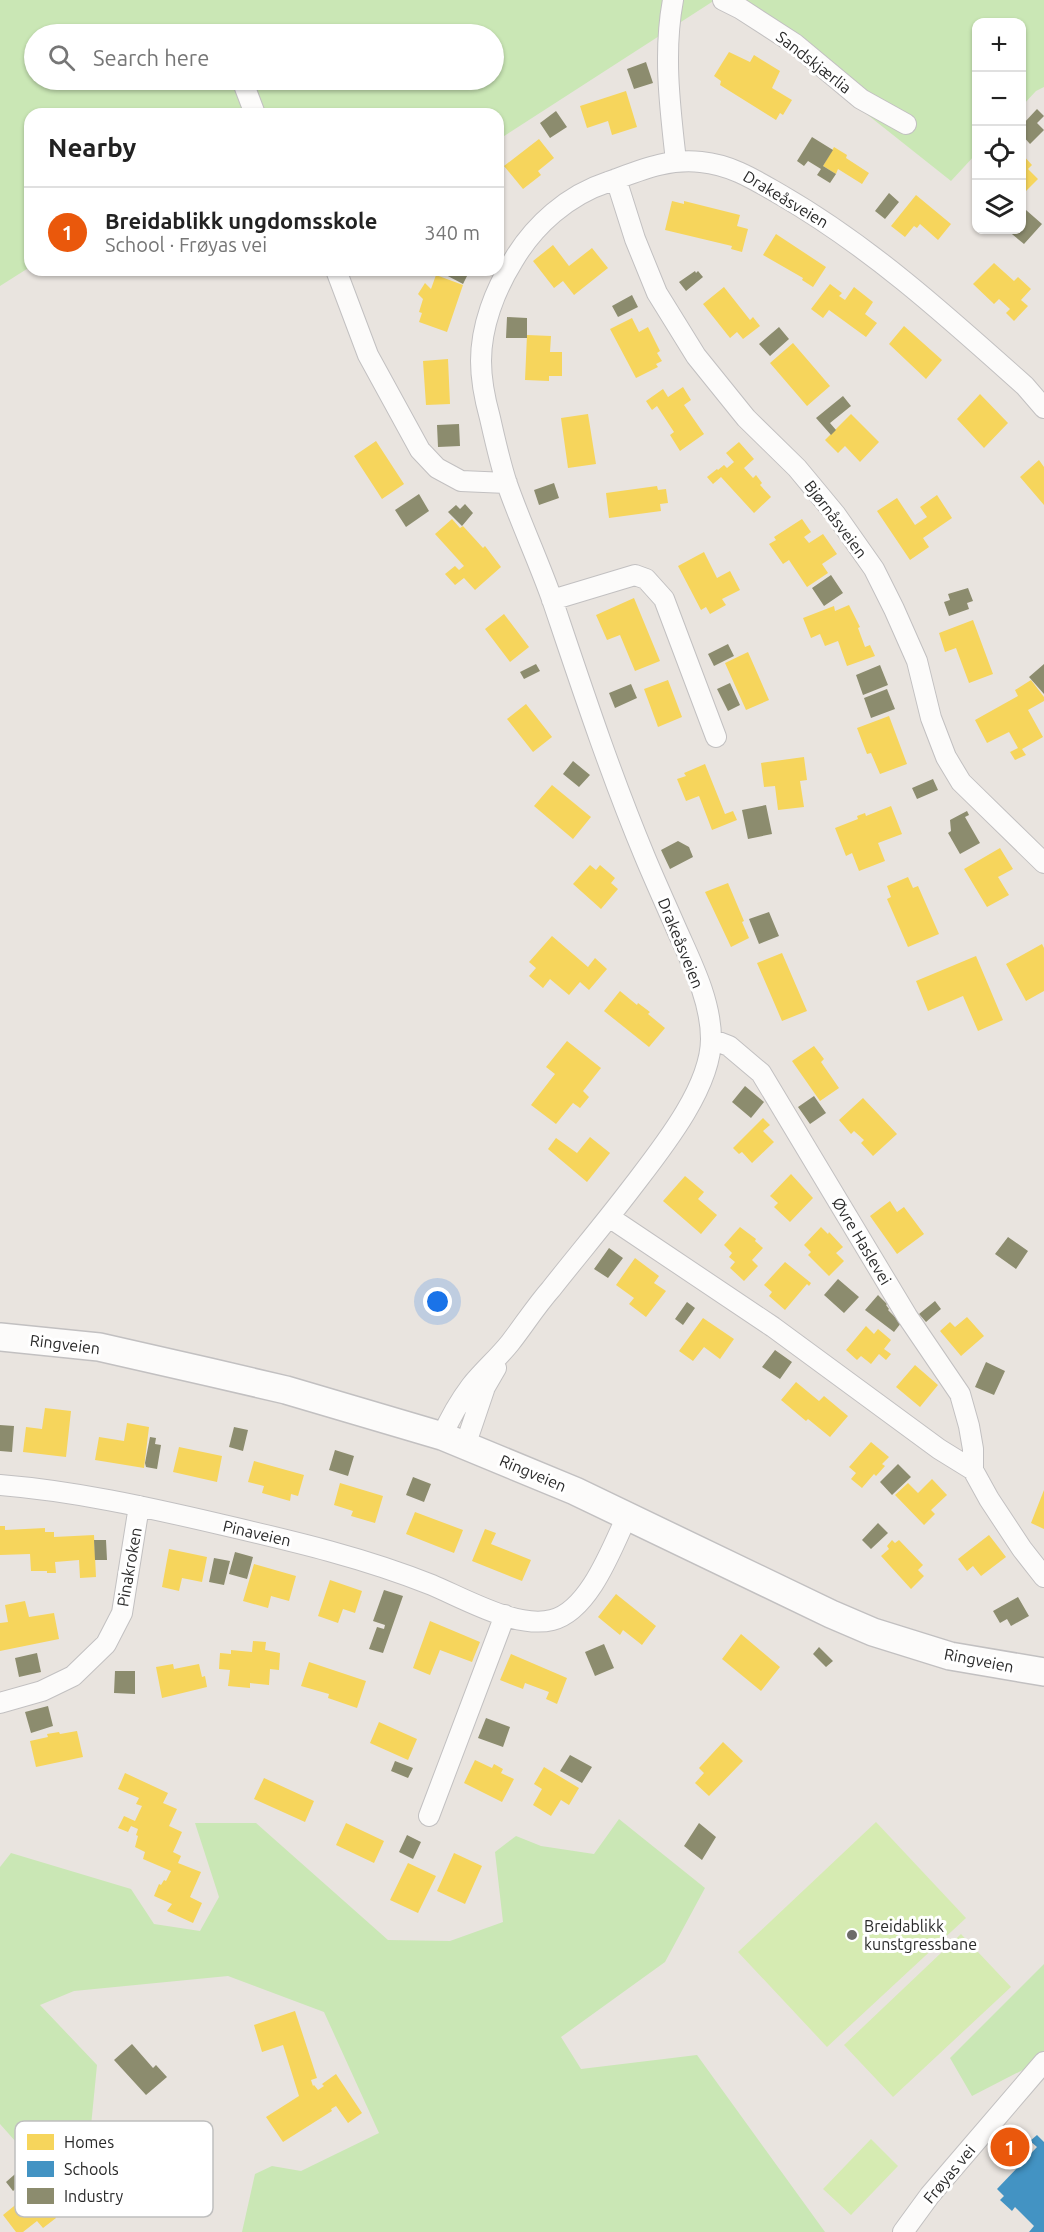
<!DOCTYPE html>
<html lang="en">
<head>
<meta charset="utf-8">
<style>
  :root { --surface:#fff; --page:#f6f6f6; --text:#222; --muted:#767676; --line:#e0e0e0; --accent:#ea580c }
  body { margin:0; font-family:Ubuntu,sans-serif; background:var(--page); color:var(--text) }
  .controls { position:absolute; right:18px; top:18px; display:grid; overflow:hidden; border-radius:12px; box-shadow:0 2px 4px #0004 }
  .controls button { width:54px; height:54px; display:grid; place-items:center; padding:0; border:0; border-bottom:2px solid var(--line); background:var(--surface); color:var(--text); font:30px sans-serif }
  .you { position:absolute; left:438px; top:1302px; width:21px; height:21px; margin:-15px; border:4px solid #fff; border-radius:50%; background:#1a73e8; box-shadow:0 0 0 9px #1a73e833 }
  .badge { display:grid; place-items:center; width:39px; height:39px; border-radius:50%; background:var(--accent); color:#fff; font-size:20px; font-weight:700 }
  .pin { position:absolute; translate:-50% -50%; border:3px solid #fff; box-shadow:0 2px 6px #0006 }
  .list { margin:0; padding:0; list-style:none }
  h2 { display:flex; justify-content:space-between; align-items:center; height:78px; margin:0; padding:0 24px; font-size:26px }
  h2 small { font-size:20px; font-weight:400; color:var(--muted) }
  .list li { display:grid; grid-template-columns:39px 1fr auto; gap:18px; align-items:center; box-sizing:border-box; height:90px; padding:0 24px; border-top:2px solid var(--line) }
  .list b { display:block; font-size:22px; white-space:nowrap }
  .list p { margin:0; font-size:20px; white-space:nowrap; color:var(--muted) }
  .list em { font-size:20px; font-style:normal; color:var(--muted) }
  .icon { flex:none; width:33px; height:33px; fill:none; stroke:currentColor; stroke-width:2; stroke-linecap:round; stroke-linejoin:round }
  .map { position:relative; flex:none; width:1044px; height:2232px; overflow:hidden }
  .search { position:absolute; background:var(--surface); box-shadow:0 2px 4px #0004; left:24px; top:24px; width:480px; height:66px; display:flex; align-items:center; gap:15px; box-sizing:border-box; padding:0 21px; border-radius:33px; color:var(--muted); font-size:22px }
  .panel { position:absolute; background:var(--surface); box-shadow:0 2px 4px #0004; left:24px; top:108px; width:480px; height:168px; border-radius:18px }
  .map>svg:first-child { display:block }
  .green { fill:#cae7b5; fill-rule:evenodd }
  .pitch { fill:#d6ebb2 }
  .homes { fill:#f6d55c }
  .schools { fill:#4393c3 }
  .industry { fill:#8c8c6e }
  .lines { fill:none; stroke-linecap:round; stroke-linejoin:round }
  .street-casing { stroke:#c2c0c1; stroke-width:22 }
  .secondary-casing { stroke:#c2c0c1; stroke-width:30 }
  .street { stroke:#fcfbfa; stroke-width:20 }
  .secondary { stroke:#fcfbfa; stroke-width:27 }
  .poi-dot { fill:#6d6b69; stroke:#fff; stroke-width:2 }
  .labels { text-anchor:middle; stroke-width:6; stroke-linejoin:round; paint-order:stroke }
  .street-label { font-size:16px; fill:#2a2a2a; stroke:#fff }
  .poi-label { font-size:16px; fill:#2a2a2a; stroke:#fff; text-anchor:start }
  .key { fill:#fff; stroke:#bfbfbf; stroke-width:1.5 }
  .key-label { font-size:16px; fill:#2a2a2a }
</style>
</head>
<body>
<div class="map">
<svg width="1044" height="2232" viewBox="0 0 1044 2232">
  <rect width="100%" height="100%" fill="#e9e4df"/>
  <path class="green" d="M0,0h715l-217,140v-26h-468v153l-30,19zM34,34h460v46h-460z
    M723,0h321v87l-8,4 -14,15v-84h-46v132l-25,27z
    M619,1819l86,69 -40,74 -104,75 20,32 116,-14 128,177h-583l13,-58 17,-8 29,5 78,-38 -55,-121 -96,-36 -154,15 -34,14 57,60 -6,61 7,42 -24,39 -74,-83v-257l11,-14 120,36 23,35 46,7 19,-34 -24,-74h61l132,117 62,1 53,-19 -8,-70 21,-16 25,10 53,8z
    M1044,1964v95l-72,37 -22,-38z"/>
  <path class="pitch" d="M876,1822l90,96 -139,129 -89,-95z
    M961,1934l50,53 -118,110 -49,-52z
    M871,2139l27,27 -47,49 -28,-26z"/>
  <path class="homes" d="M729,52l21,10 4,-7 26,16 -8,17 20,12 -9,15 -3,-2 -4,7 -56,-35 1,-4 -7,-5z
    M626,91l11,36 -25,8 -4,-14 -21,7 -7,-22z
    M539,139l15,19 -16,13 3,4 -18,14 -19,-23z
    M834,147l13,8 -1,3 23,15 -7,11 -24,-15 -2,5 -13,-8z
    M1022,154l10,11 -4,4 10,10 -16,16z
    M916,195l35,29 -13,16 -18,-16 -3,4 -3,-2 -9,11 -14,-11z
    M672,201l12,3v-3l56,14 -3,11 11,3 -6,23 -11,-3 1,-3 -67,-16z
    M776,234l50,33 -13,20 -11,-7 1,-2 -40,-23z
    M553,245l16,21 23,-18 16,20 -34,27 -11,-14 -9,7 -21,-27z
    M994,263l20,18 4,-4 13,12 -10,11 7,6 -14,15 -8,-8 4,-4 -11,-10 -5,5 -21,-20z
    M436,275l27,10 -16,47 -28,-10 3,-9 -3,-1 4,-13 -5,-5 7,-11 6,6z
    M830,284l12,9 -3,3 6,4 9,-13 19,15 -8,12 12,9 -11,14 -37,-27 -6,8 -12,-9z
    M724,287l26,33 3,-3 7,9 -17,13 -6,-7 -7,6 -27,-34z
    M632,318l7,14 9,-5 12,24 -3,2 5,8 -6,3 2,3 -22,11 -26,-49z
    M904,326l38,34 -16,19 -37,-35z
    M527,335l24,1 -1,16h12v24h-13v5l-24,-1z
    M793,343l37,43 -23,20 -37,-43z
    M448,359l2,45 -24,1 -3,-44z
    M683,387l8,13 -7,5 20,29 -24,17 -10,-16 4,-3 -17,-26 -5,4 -6,-9 17,-12 5,8z
    M980,394l28,29 -24,25 -27,-29z
    M588,414l8,50 -28,4 -7,-50z
    M851,414l28,28 -19,20 -15,-16 -7,7 -13,-13z
    M376,441l28,43 -22,15 -28,-43z
    M739,442l15,17 -10,9 9,10 3,-3 6,8 -2,2 11,12 -17,16 -33,-36 -8,7 -6,-7 10,-8 1,1 6,-5 3,3 7,-6 -8,-9z
    M1039,460l5,7v38l-24,-28z
    M657,486l1,4 8,-1 2,14 -8,1 1,7 -52,7 -3,-25z
    M937,495l15,23 -29,20 6,9 -19,13 -33,-49 20,-13 18,27 12,-8 -7,-10z
    M452,519l8,9 3,-2 20,22 2,-2 16,21 -26,23 -11,-12 -9,7 -10,-11 10,-8 4,4 5,-4 -29,-32z
    M802,519l9,13 -7,5 5,6 14,-9 14,20 -15,10 6,9 -21,14 -18,-27 -6,4 -14,-20 7,-4 -2,-3z
    M704,552l13,26 13,-7 10,19 -18,9 4,6 -16,9 -4,-7 -5,3 -23,-44z
    M634,598l26,63 -25,10 -15,-36 -13,5 -11,-25z
    M849,605l11,22 -2,1 7,19 5,-2 5,11 -28,10 -9,-25 -13,5 -5,-12 -9,4 -8,-20 31,-12 1,5z
    M504,614l25,33 -19,15 -25,-33z
    M973,620l20,54 -24,9 -13,-35 -11,4 -6,-19z
    M748,652l21,48 -23,10 -21,-47z
    M668,680l14,37 -24,10 -14,-38z
    M1031,680l13,17v4l-16,9 15,27 -21,12 4,6 -11,5 -5,-8 8,-4 -9,-16 -22,11 -12,-23 43,-24 -3,-6z
    M526,704l26,33 -19,15 -26,-33z
    M889,716l18,48 -27,10 -9,-21 -4,1 -10,-26z
    M804,757l3,23 -7,1 4,26 -26,3 -3,-24 -11,1 -3,-24z
    M705,764l20,50 8,-3 4,9 -25,10 -13,-34 -13,5 -9,-22 9,-3 -2,-3z
    M552,785l39,32 -18,22 -39,-33z
    M891,806l11,28 -24,9 7,18 -26,10 -7,-18 -6,3 -11,-28 23,-9 -1,-3 8,-3 1,3z
    M1000,848l13,21 -15,8 11,18 -22,12 -23,-38z
    M590,865l6,5 4,-5 15,13 -4,5 7,6 -17,20 -28,-25z
    M908,877l5,11 5,-2 21,48 -31,13 -21,-48 4,-2 -4,-11z
    M728,883l16,38 -2,1 7,16 -18,9 -26,-55z
    M552,936l36,31 7,-9 12,11 -18,21 -9,-8 -11,13 -19,-16 -7,9 -14,-12 7,-8 -7,-6z
    M1042,944l2,4v43l-18,10 -20,-37z
    M782,953l25,58 -25,10 -25,-58z
    M976,956l27,64 -25,11 -15,-35 -35,15 -12,-30z
    M620,991l17,14 1,-2 12,9 -2,2 17,14 -16,19 -45,-36z
    M567,1041l34,27 -18,23 6,6 -9,11 -7,-5 -17,21 -25,-19 24,-31 -9,-7z
    M814,1046l10,13 -3,3 18,26 -19,13 -28,-40z
    M863,1098l34,36 -24,22 -12,-13 3,-3 -10,-9 -3,3 -12,-14z
    M763,1118l7,7 -7,6 11,11 -22,21 -10,-11 -3,2 -6,-6z
    M590,1137l20,16 -23,29 -39,-33 8,-11 21,15z
    M791,1174l22,24 -23,24 -16,-15 4,-4 -8,-7z
    M685,1176l19,16 -6,7 19,16 -16,19 -38,-33z
    M890,1201l7,11 7,-5 20,27 -27,20 -27,-38z
    M740,1227l16,12 -1,2 8,7 -11,12 6,6 -14,15 -14,-13 5,-6 -6,-5 3,-4 -8,-8z
    M821,1227l7,7 1,-2 14,15 -7,6 8,8 -15,15 -21,-21 3,-3 -7,-7z
    M635,1258l24,18 -5,7 12,8 -20,26 -17,-13 5,-6 -18,-13z
    M785,1262l26,21 -2,3 -2,-2 -22,26 -16,-14 3,-4 -8,-7z
    M967,1317l17,19 -23,20 -21,-25 10,-9 5,5z
    M703,1318l31,21 -14,20 -16,-12 -11,14 -14,-10z
    M866,1326l8,8 4,-5 13,11 -7,9 7,5 -5,6 -7,-6 -8,10 -10,-8 -4,4 -11,-10z
    M915,1365l23,20 -18,22 -24,-20z
    M796,1382l23,19 5,-5 24,20 -18,21 -22,-18 -2,2 -25,-21z
    M45,1408l26,3 -5,46 -43,-5 3,-25 16,2z
    M127,1423l22,4 -5,41 -49,-8 4,-23 25,4z
    M871,1442l18,15 -7,7 3,2 -9,10 -2,-2 -12,14 -11,-9 5,-6 -7,-6z
    M179,1447l43,9 -5,26 -44,-10z
    M254,1461l50,14 -6,21 -7,-2 -1,7 -28,-8 2,-7 -16,-4z
    M932,1479l15,16 -16,15 4,4 -11,11 -29,-30 13,-12 10,10z
    M340,1483l43,13 -8,27 -24,-7 2,-5 -19,-6z
    M1044,1490v39l-13,-6z
    M415,1512l48,18 -9,23 -48,-19z
    M0,1526h5v4l40,-2v4h9v5l40,-2 2,42 -16,1 -1,-18 -24,2 1,11h-9v-2h-16l-1,-17 -30,1z
    M485,1529l11,4 -5,11 40,16 -9,21 -50,-20z
    M989,1535l17,22 -25,19 -8,-10 -6,5 -9,-12z
    M892,1540l3,3 4,-3 24,25 -5,5 6,6 -13,13 -30,-33 8,-7 -2,-3z
    M169,1549l38,8 -5,25 -20,-4 -3,13 -17,-4z
    M254,1564l42,12 -7,25 -18,-5 -3,12 -25,-7z
    M330,1580l32,11 -7,22 -12,-4 -5,14 -20,-7z
    M616,1594l40,32 -14,19 -19,-15 -3,5 -22,-18z
    M25,1601l4,16 25,-4 5,26 -59,12v-28l8,-1 -3,-17z
    M430,1621l50,21 -8,20 -32,-12 -10,25 -17,-7z
    M741,1634l39,33 -19,24 -39,-32z
    M253,1641l13,1 -1,8 15,3 -1,17 -9,-1 -1,16 -19,-2v5l-22,-2 2,-16 -11,-1 1,-16 11,1v-4l21,2z
    M511,1654l56,24 -10,26 -11,-5 3,-7 -24,-9 -2,6 -23,-9z
    M309,1662l57,19 -9,27 -29,-10 1,-4 -28,-8z
    M173,1664l1,5 25,-5 3,13 3,-1 2,11 -45,11 -6,-31z
    M379,1722l38,17 -9,21 -38,-17z
    M77,1731l6,26 -47,10 -6,-26 18,-4 -1,-3 12,-2 1,2z
    M723,1742l20,19 -34,35 -14,-13 9,-10 -5,-5z
    M475,1760l17,8 2,-4 9,5 -2,4 13,6 -12,23 -38,-19z
    M544,1767l35,21 -10,17 -8,-5 -10,16 -18,-11 9,-16 -8,-5z
    M125,1773l43,20 -5,10 14,6 -8,17 13,6 -9,20 8,4 -3,7 23,9 -11,25 12,6 -9,20 -26,-12 5,-7 -18,-8 5,-12 2,1 3,-5 2,1 5,-10 -28,-12 2,-7 -10,-5 3,-11 -2,-1 2,-6 -7,-3 -3,6 -10,-4 6,-12 11,5 7,-15 -6,-2 3,-6 -21,-9z
    M264,1778l50,23 -9,21 -51,-23z
    M346,1823l38,18 -10,22 -38,-18z
    M454,1853l28,13 -17,38 -28,-13z
    M408,1863l28,13 -18,37 -28,-13z
    M295,2011l22,67 -6,2 2,6 1,-1 4,5 6,-4 -2,-2 14,-10 26,39 -14,10 -12,-17 -5,3 1,2 -49,31 -17,-25 33,-21 -16,-51 -21,7 -8,-27z
    M31,2196l7,9 5,-4 13,17 -13,10 -6,-7 -14,11h-7l-13,-17 21,-17 1,2z"/>
  <path class="schools" d="M1037,2135l7,7v90h-15l5,-6 -19,-19 -3,4 -12,-11 4,-4 -7,-7 40,-42 -7,-6z"/>
  <path class="industry" d="M646,62l7,21 -19,6 -7,-20z
    M1037,109l7,7 -7,7 7,7 -14,14 -8,-9v-10z
    M556,111l11,16 -17,11 -10,-15z
    M812,137l21,13 -10,16 13,8 -6,9 -13,-8 4,-6 -13,-8 -4,5 -7,-5z
    M889,193l10,9 -14,17 -10,-8z
    M1026,210l16,14 -18,20 -17,-14h15v-14z
    M446,270h19l4,2 -6,12 -19,-10z
    M695,271l1,2 2,-2 5,6 -17,14 -7,-9z
    M632,295l6,12 -20,10 -6,-11z
    M507,317l20,1v20h-21z
    M779,327l10,12 -19,17 -11,-12z
    M843,396l8,10 -21,17 6,7 -5,5 -15,-17z
    M459,424l1,22 -22,1 -1,-22z
    M554,483l5,15 -20,7 -5,-15z
    M419,494l10,17 -23,16 -11,-17z
    M465,504l8,9 -11,13 -14,-14 8,-7 4,4z
    M831,575l12,18 -19,13 -12,-18z
    M968,588l5,13 -6,2 2,6 -20,7 -5,-14 6,-2 -2,-6z
    M728,644l6,12 -20,10 -6,-12z
    M536,664l4,7 -16,8 -4,-7z
    M1044,664v30l-15,-17z
    M880,665l8,20 -25,10 -7,-20z
    M730,683l10,22 -12,6 -11,-22z
    M631,684l6,14 -22,10 -6,-15z
    M887,689l8,20 -24,9 -7,-20z
    M573,761l17,14 -11,12 -16,-13z
    M933,779l5,11 -21,9 -5,-11z
    M766,805l6,29 -24,5 -6,-29z
    M967,811l2,4 -4,2 15,26 -20,11 -12,-21 3,-2 -1,-11z
    M678,841l11,6 4,10 -23,12 -9,-19z
    M769,912l10,24 -20,8 -10,-25z
    M745,1086l19,16 -13,16 -19,-16z
    M814,1096l12,17 -16,11 -12,-17z
    M1008,1237l20,14 -12,18 -21,-15z
    M609,1248l14,10 -15,20 -14,-9z
    M838,1279l21,18 -15,16 -20,-18z
    M878,1295l9,9 -1,1 3,4 -1,1 13,13 -7,9 -29,-22z
    M935,1301l6,8 -15,13 -7,-8z
    M687,1302l8,6 -12,17 -8,-6z
    M775,1350l17,12 -12,17 -18,-12z
    M986,1362l19,9 -11,24 -19,-8z
    M0,1425l14,1 -2,26 -12,-1z
    M234,1427l14,3 -5,21 -14,-4z
    M150,1437l6,1 -1,6 6,1 -4,24 -11,-2 -1,-4z
    M335,1450l19,6 -6,20 -19,-6z
    M898,1464l13,13 -19,18 -12,-13z
    M413,1477l18,7 -7,18 -18,-7z
    M878,1523l10,10 -17,16 -9,-9z
    M94,1540h12l1,20h-12z
    M235,1552l18,5 -6,22 -18,-5z
    M214,1558l16,3 -6,24 -15,-3z
    M384,1590l19,6 -20,57 -14,-4 8,-22 7,2 1,-4 -12,-4z
    M1018,1597l11,19 -18,10 -4,-7 -7,4 -7,-12z
    M604,1644l10,24 -19,8 -10,-24z
    M819,1647l14,14 -7,6 -13,-13z
    M37,1653l4,19 -22,5 -4,-19z
    M115,1671h20v23l-21,-1z
    M48,1706l5,20 -22,7 -6,-21z
    M486,1718l24,9 -7,20 -25,-9z
    M570,1755l22,12 -10,16 -22,-12z
    M395,1761l18,7 -5,10 -17,-7z
    M699,1823l17,14 -14,23 -18,-14z
    M407,1835l14,7 -8,17 -14,-7z
    M132,2044l21,24 3,-3 11,12 -21,18 -32,-35z
    M22,2168l7,9 -16,14 -7,-9z"/>
  <g class="lines">
    <g class="street-casing">
      <path id="street" d="M673,0c-10,53 -3,108 3,161
        M723,0l18,9 54,35 66,55 45,25
        M244,85l11,29
        M616,179l19,60 22,54 39,63 50,62 51,50 39,47 38,54 20,40 23,52 14,57 15,39 15,25 83,81
        M336,270l32,85 52,95 17,18 24,13 46,2
        M552,600l83,-25 11,4 18,20 52,138
        M711,1039l18,7 32,27 146,243 53,78 9,32 4,23v21
        M609,1217l164,110 166,122 34,21 16,29 33,50 22,28
        M442,1436c8,-18 17,-34 29,-50 12,-15 27,-28 39,-43 14,-18 26,-37 41,-54 26,-33 53,-65 79,-99 29,-38 81,-101 81,-151 0,-39 -20,-77 -35,-111 -10,-23 -21,-47 -31,-71 -35,-84 -63,-169 -92,-255 -14,-40 -32,-78 -46,-118 -7,-21 -12,-44 -17,-66 -5,-18 -9,-37 -9,-57 0,-35 14,-71 32,-100 21,-36 55,-66 95,-79 31,-11 59,-24 93,-20 31,3 54,18 80,33 90,52 167,122 244,191l19,22
        M465,1446l20,-59 11,-19
        M0,1485c74,6 146,22 219,39 73,17 143,33 213,61 33,14 85,44 120,35 37,-9 60,-72 75,-104
        M0,1703l42,-12 31,-15 33,-32 16,-31 17,-107
        M429,1816l76,-201
        M903,2232l27,-37 114,-133"/>
    </g>
    <g class="secondary-casing">
      <path id="secondary" d="M0,1337l99,10 110,25 77,18 156,46 133,55 256,123 42,18 77,24 94,16"/>
    </g>
    <use href="#street" class="street"/>
    <use href="#secondary" class="secondary"/>
  </g>
  <circle class="poi-dot" cx="852" cy="1935" r="6"/>
  <g class="labels">
    <g class="street-label">
      <text transform="translate(814 62) rotate(38)" y="6">Sandskjærlia</text>
      <text transform="translate(786 199) rotate(31)" y="6">Drakeåsveien</text>
      <text transform="translate(836 519) rotate(53)" y="6">Bjørnåsveien</text>
      <text transform="translate(681 943) rotate(68)" y="6">Drakeåsveien</text>
      <text transform="translate(862 1241) rotate(59)" y="6">Øvre Haslevei</text>
      <text transform="translate(65 1344) rotate(7)" y="6">Ringveien</text>
      <text transform="translate(533 1473) rotate(23)" y="6">Ringveien</text>
      <text transform="translate(257 1533) rotate(13)" y="6">Pinaveien</text>
      <text transform="translate(129 1567) rotate(-80)" y="6">Pinakroken</text>
      <text transform="translate(979 1660) rotate(11)" y="6">Ringveien</text>
      <text transform="translate(949 2174) rotate(-50)" y="6">Frøyas vei</text>
    </g>
    <g class="poi-label">
      <text x="864" y="1932">Breidablikk<tspan x="864" dy="18">kunstgressbane</tspan></text>
    </g>
  </g>
  <rect x="15" y="2121" width="198" height="96" rx="9" class="key"/>
  <rect x="27" y="2134" width="27" height="16" fill="#f6d55c"/>
  <rect x="27" y="2161" width="27" height="16" fill="#4393c3"/>
  <rect x="27" y="2188" width="27" height="16" fill="#8c8c6e"/>
  <g class="key-label">
    <text x="64" y="2148">Homes</text>
    <text x="64" y="2175">Schools</text>
    <text x="64" y="2202">Industry</text>
  </g>
</svg>
<div class="controls">
<button>+</button>
<button>−</button>
<button><svg class="icon" aria-label="locate" viewBox="0 0 24 24"><circle cx="12" cy="12" r="6"/><path d="M12 2v4M12 18v4M2 12h4M18 12h4"/></svg></button>
<button><svg class="icon" aria-label="layers" viewBox="0 0 24 24"><path d="M12 4l9 5-9 5-9-5zM3 14l9 5 9-5"/></svg></button>
</div>
<div class="you"></div>
<div class="pin badge" style="left:1010px;top:2147px">1</div>
<div class="search"><svg class="icon" aria-label="search" viewBox="0 0 24 24"><circle cx="10" cy="10" r="6"/><path d="M15 15l6 6"/></svg>Search here</div>
<section class="panel">
<h2>Nearby<small></small></h2>
<ul class="list">
<li><span class="badge">1</span><div><b>Breidablikk ungdomsskole</b><p>School · Frøyas vei</p></div><em>340 m</em></li>
</ul>
</section>
</div>
</body>
</html>
